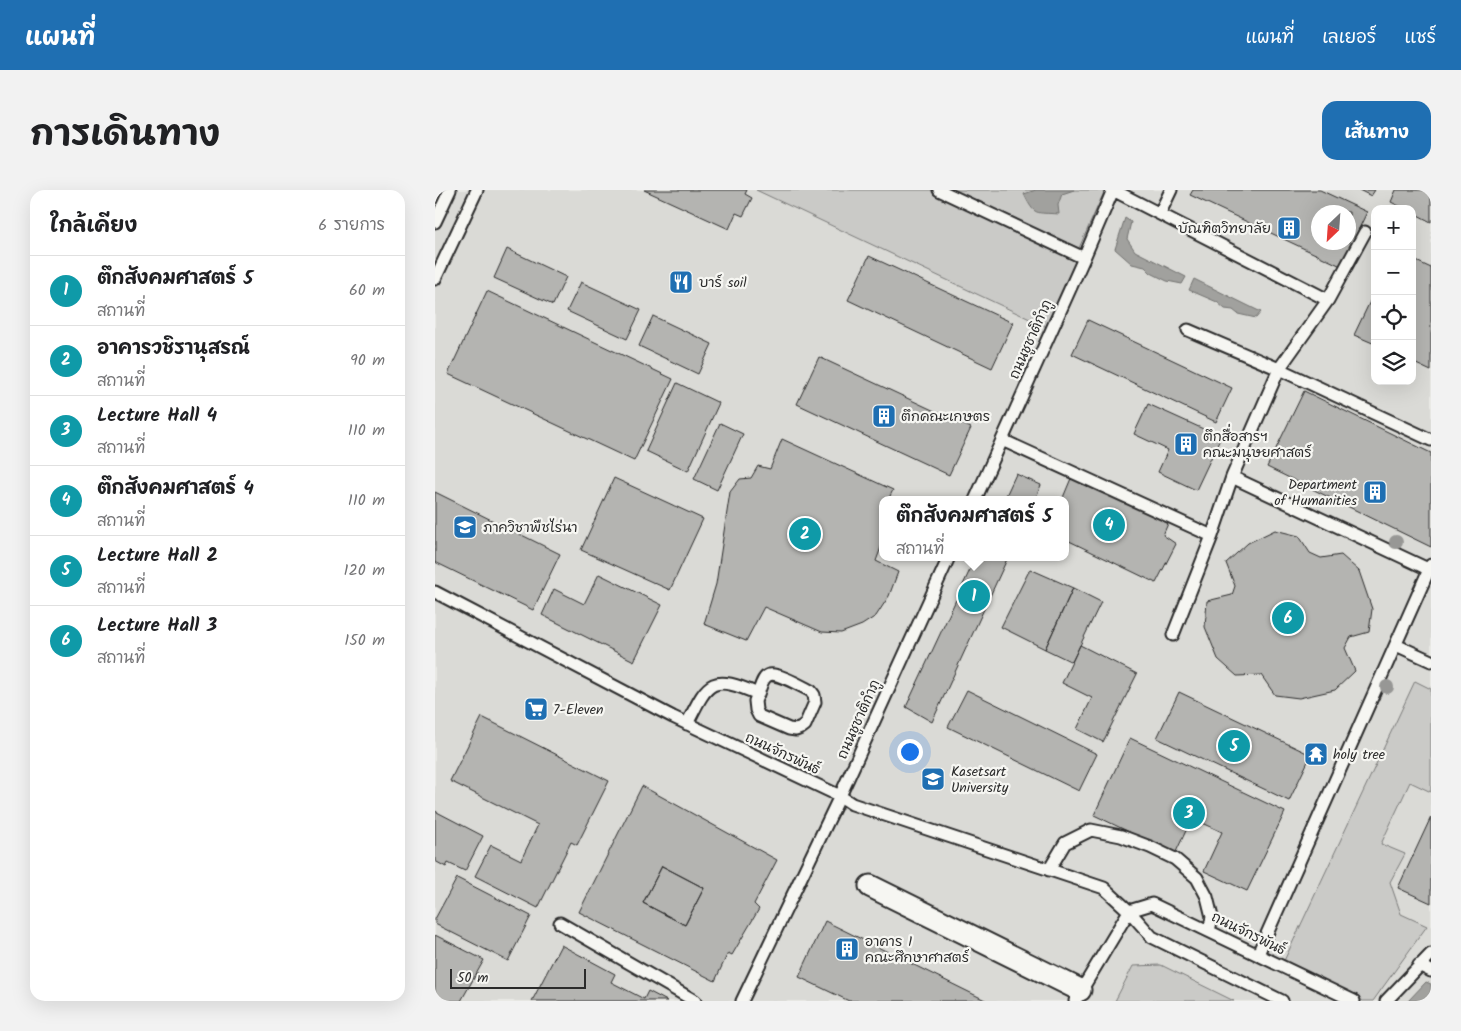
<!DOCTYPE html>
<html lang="th">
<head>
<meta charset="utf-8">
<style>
  :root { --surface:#fff; --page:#f2f2f2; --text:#202124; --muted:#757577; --line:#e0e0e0; --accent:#1f6fb2 }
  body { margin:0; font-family:Kalam,"Playpen Sans Thai",sans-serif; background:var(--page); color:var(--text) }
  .controls { position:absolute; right:15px; top:15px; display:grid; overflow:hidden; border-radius:10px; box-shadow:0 5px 20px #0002 }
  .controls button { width:45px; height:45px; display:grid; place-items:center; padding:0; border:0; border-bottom:1px solid var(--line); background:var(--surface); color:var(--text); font:25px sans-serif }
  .compass { position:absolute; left:876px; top:15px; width:45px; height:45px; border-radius:50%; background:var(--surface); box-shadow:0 5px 20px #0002; rotate:205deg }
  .scale { position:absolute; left:15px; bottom:12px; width:136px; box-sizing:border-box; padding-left:5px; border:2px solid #2b2b2b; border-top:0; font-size:14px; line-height:18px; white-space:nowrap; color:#2b2b2b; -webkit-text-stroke:4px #f6f6f2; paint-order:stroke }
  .you { position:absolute; left:474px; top:561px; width:18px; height:18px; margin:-12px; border:4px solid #fff; border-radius:50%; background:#1a73e8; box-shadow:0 0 0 8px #1a73e833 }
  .badge { display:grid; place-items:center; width:32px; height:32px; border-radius:50%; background:var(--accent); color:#fff; font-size:16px; font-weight:700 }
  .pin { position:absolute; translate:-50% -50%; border:2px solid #fff; box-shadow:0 1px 5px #0006 }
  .popup { position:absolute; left:444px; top:306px; width:190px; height:65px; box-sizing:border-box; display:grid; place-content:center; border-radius:10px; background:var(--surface); filter:drop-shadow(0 1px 4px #0005); font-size:16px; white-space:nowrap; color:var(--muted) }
  .popup b { font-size:19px; color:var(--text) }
  .popup::after { content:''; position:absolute; left:50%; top:100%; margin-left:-10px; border:10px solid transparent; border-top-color:var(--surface) }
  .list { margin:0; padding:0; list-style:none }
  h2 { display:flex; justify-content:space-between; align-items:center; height:65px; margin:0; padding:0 20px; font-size:21px }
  h2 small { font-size:16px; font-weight:400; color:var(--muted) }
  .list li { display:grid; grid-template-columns:32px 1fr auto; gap:15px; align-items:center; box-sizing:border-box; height:70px; padding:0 20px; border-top:1px solid var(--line) }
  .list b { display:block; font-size:19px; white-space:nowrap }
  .list p { margin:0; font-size:16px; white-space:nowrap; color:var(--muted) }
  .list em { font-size:16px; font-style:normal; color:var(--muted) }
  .icon { flex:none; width:28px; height:28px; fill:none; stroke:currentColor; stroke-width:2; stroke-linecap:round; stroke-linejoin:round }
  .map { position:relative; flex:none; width:996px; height:811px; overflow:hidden; border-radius:15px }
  header { display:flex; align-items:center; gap:30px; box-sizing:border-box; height:70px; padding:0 25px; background:var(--accent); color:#fff }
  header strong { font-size:24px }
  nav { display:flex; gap:28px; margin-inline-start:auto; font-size:18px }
  .intro { display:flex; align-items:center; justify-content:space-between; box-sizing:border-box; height:120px; padding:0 30px }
  h1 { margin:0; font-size:35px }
  .button { padding:12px 22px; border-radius:15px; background:var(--accent); color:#fff; font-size:18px; font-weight:700 }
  main { display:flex; gap:30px; padding:0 30px }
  aside { flex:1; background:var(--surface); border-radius:15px; box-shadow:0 5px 20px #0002 }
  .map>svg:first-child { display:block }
  .built { fill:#dadad6; fill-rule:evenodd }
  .green { fill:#cacac7; stroke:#7a7a79 }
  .water { fill:#a1a19e; stroke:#727270 }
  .building { fill:#b4b4b1; stroke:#2b2b2b; fill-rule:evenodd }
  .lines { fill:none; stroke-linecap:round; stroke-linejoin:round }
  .service-casing { stroke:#2b2b2b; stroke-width:15 }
  .minor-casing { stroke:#2b2b2b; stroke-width:25 }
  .service { stroke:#f6f6f2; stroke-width:11 }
  .minor { stroke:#f6f6f2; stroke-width:21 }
  .tree { fill:#979795 }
  .labels { text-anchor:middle; stroke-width:4.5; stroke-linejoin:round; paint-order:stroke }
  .poi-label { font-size:14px; fill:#2b2b2b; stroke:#f6f6f2; text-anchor:start }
  .street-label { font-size:14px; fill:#2b2b2b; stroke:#f6f6f2 }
</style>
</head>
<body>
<header>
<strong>แผนที่</strong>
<nav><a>แผนที่</a><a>เลเยอร์</a><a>แชร์</a></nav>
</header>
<div class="intro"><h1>การเดินทาง</h1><a class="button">เส้นทาง</a></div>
<main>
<aside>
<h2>ใกล้เคียง<small>6 รายการ</small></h2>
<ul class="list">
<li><span class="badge" style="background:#0f9aa8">1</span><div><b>ตึกสังคมศาสตร์ 5</b><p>สถานที่</p></div><em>60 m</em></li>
<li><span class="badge" style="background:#0f9aa8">2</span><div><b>อาคารวชิรานุสรณ์</b><p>สถานที่</p></div><em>90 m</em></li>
<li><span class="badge" style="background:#0f9aa8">3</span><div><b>Lecture Hall 4</b><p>สถานที่</p></div><em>110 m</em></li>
<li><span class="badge" style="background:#0f9aa8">4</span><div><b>ตึกสังคมศาสตร์ 4</b><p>สถานที่</p></div><em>110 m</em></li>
<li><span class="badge" style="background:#0f9aa8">5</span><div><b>Lecture Hall 2</b><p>สถานที่</p></div><em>120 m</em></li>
<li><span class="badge" style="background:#0f9aa8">6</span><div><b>Lecture Hall 3</b><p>สถานที่</p></div><em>150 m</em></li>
</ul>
</aside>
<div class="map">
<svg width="996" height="811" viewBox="0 0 996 811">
  <rect width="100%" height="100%" fill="#eaeae6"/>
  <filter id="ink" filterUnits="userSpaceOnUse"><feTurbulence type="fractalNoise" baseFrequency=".02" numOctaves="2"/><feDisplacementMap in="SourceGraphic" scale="10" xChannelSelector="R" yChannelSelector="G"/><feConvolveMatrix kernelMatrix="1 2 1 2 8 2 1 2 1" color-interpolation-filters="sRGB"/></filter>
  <g filter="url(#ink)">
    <path class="built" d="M0,0h996v811h-996zM940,19h37v172h-37zM884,22h30v30h-30zM448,310h182v57h-182z"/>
    <path class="green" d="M321,0h183l145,68 -33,71z
      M512,0h158l-26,58z
      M980,491l16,8v103l-21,-10 -29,62 24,10 -15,28 11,32 26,12 -54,75h-10l-80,-38z
      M726,775l73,36h-119l18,-35z"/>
    <path class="water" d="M601,0h38l-12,4 -4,11 1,9c-24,-2 -24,3 -35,-20z
      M690,28l6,4 -4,17 8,12 51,26 -4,7 -15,-3 -16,-8 -6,-6 -13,-3 -17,-15z
      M759,89l67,33 -5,6 -18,-4 -5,-4 -8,-1 -8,-7 -28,-12z
      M991,792l5,2v17h-23z"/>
    <path class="building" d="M209,0h103l-2,4 7,4 -9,18 -7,-3 -7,16z
      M758,0h127l47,22 -26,54 -151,-71zM884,22h30v30h-30z
      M924,0h16l-4,6z
      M961,0h35v32l-19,-10v-3h-7l-14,-7z
      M72,59l59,28 -13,28 -59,-27z
      M434,66l144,67 -21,45 -144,-68z
      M977,69l19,9v103l-19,-9z
      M146,92l60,28 -14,29 -60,-28z
      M52,101l186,88 -39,82 -186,-87z
      M940,101v53l-21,-9z
      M218,126l59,28 -14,30 -59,-28z
      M653,130l144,68 -16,34 -144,-68z
      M384,167l152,71 -22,47 -152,-71z
      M242,193l42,20 -31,68 -42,-20z
      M869,201l127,62v94l-164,-80z
      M713,214l73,33 -25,53 -38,-18 10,-22 -34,-16z
      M285,233l23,11 -26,56 -23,-11z
      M347,249l111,51 -5,10h-5v42l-7,19 22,11 -9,24 -13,20 -14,9 -21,8 -19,-1 -58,-25 -18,34 -42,-17 12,-40 14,-92 10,-13 11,-1 7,-12 12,3z
      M581,284l25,11 -6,15h-31z
      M637,286l98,43 -7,16 13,9 -20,39 -91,-44v-39h-3z
      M179,288l89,41 -33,71 -89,-40z
      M0,302l125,62 -27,56 -98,-48z
      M840,340l24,6 11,17 11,5 20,-3 18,16 13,38 -3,23 -18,5 -6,11 10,23 -20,19 -36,8 -24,-3 -14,-20 -24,1 -19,-17 -13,-32 2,-26 25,-6 3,-9 -9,-23 22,-20z
      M541,367h32l-76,165 -26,-15z
      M595,379l43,19 -28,61 -44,-22z
      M164,384l63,31 -28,56 -92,-46 12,-26 30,15z
      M638,398l28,14 -29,60 -27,-13z
      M645,455l57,29 -34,68 -26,-13 15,-31 -30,-15z
      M532,500l130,64 -18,37 -131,-64z
      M744,502l132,63 -22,46 -132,-63z
      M47,527l127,64 -32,64 -6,-3 -33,66 -63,-32 16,-31 30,15 17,-35 -88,-44z
      M695,548l155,74 -38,79 -43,-20 18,-39 -30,-14 -17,36 -81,-39z
      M207,596l135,74 -23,44 5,5 -27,46 -4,-2 -13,28 -136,-69zM227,676l42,22 -19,37 -42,-22z
      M0,621l48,25 -18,35 -17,-8 -2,4 -11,-6z
      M996,627v86l-33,-15z
      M227,676l42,22 -19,37 -42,-22z
      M22,688l74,38 -23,45 -73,-37v-5z
      M390,731l162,80h-138l-50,-24z
      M0,745l49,25 -23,41h-26z
      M126,755l54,29 -4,8 33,17 4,-8 19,10h-135z"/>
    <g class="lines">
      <g class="service-casing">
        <path id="service" d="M504,0l145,68
          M678,0l215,110
          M725,23l11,-23
          M0,32l15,-32
          M0,89l42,-89
          M753,140l91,39 152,71
          M567,250l210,96
          M797,287l196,92
          M540,310l109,-242 29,-68
          M0,402l238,125 167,79 12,8 252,84 25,23 23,26 130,64
          M738,445l39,-99 20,-59 47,-108 49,-69 37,-68
          M961,455l35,16
          M252,534c21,-42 23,-51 71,-30l-3,7 1,9 3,6 30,13 7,1 5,-2 4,-3 10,-23 -1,-7 -3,-4c-8,-4 -37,-21 -44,-15 -5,3 -7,13 -9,18
          M614,680l16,-27 26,-13 30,6 29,11 25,12 22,19 10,19 5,20 -3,14
          M125,733l135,78
          M823,764l173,-389
          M984,775l12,6
          M307,811l98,-205 109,-239
          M640,811l54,-90 23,-7 202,97
          M951,811l45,-47"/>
      </g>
      <g class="minor-casing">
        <path id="minor" d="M435,696l210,104"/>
      </g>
      <use href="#service" class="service"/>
      <use href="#minor" class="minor"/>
    </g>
    <g class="tree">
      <circle cx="961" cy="352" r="7"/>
      <circle cx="952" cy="497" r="7"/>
      <circle cx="881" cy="564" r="7"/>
    </g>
  </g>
  <defs>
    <g id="building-square" transform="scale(1.25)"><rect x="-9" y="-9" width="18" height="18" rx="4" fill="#1f6fb2" stroke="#f6f6f2"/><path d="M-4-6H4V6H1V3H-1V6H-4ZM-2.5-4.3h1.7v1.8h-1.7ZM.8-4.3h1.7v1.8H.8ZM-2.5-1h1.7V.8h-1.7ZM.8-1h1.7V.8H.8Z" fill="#fff"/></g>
    <g id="restaurant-square" transform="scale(1.25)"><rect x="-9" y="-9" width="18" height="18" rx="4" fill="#1f6fb2" stroke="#f6f6f2"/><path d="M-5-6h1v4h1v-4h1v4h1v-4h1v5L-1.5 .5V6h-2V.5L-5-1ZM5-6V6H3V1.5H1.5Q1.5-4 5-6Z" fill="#fff"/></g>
    <g id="school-square" transform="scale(1.25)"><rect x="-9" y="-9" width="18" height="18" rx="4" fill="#1f6fb2" stroke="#f6f6f2"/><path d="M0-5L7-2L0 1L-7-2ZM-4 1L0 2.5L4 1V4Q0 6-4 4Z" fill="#fff"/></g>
    <g id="supermarket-square" transform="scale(1.25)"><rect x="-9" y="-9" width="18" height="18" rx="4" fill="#1f6fb2" stroke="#f6f6f2"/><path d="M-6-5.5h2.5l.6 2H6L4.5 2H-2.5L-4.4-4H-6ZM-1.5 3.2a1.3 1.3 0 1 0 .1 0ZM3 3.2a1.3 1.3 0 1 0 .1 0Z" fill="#fff"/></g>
    <g id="temple-square" transform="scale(1.25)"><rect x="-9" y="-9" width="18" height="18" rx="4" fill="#1f6fb2" stroke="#f6f6f2"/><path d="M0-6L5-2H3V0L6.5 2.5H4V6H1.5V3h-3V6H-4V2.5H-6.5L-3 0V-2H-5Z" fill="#fff"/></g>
    <g id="university-square" transform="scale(1.25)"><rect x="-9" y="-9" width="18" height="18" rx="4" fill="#1f6fb2" stroke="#f6f6f2"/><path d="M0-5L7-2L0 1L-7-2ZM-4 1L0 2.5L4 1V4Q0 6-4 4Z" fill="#fff"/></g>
  </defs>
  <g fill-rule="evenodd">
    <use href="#building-square" x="854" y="38"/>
    <use href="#restaurant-square" x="246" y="92"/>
    <use href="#building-square" x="449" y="226"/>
    <use href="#building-square" x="751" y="254"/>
    <use href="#building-square" x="940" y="302"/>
    <use href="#school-square" x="30" y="337"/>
    <use href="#supermarket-square" x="101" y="519"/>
    <use href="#temple-square" x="881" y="564"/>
    <use href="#university-square" x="498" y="589"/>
    <use href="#building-square" x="412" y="759"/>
  </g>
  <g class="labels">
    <g class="poi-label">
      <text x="836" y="43" text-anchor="end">บัณฑิตวิทยาลัย</text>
      <text x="264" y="97">บาร์ soil</text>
      <text x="466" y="231">ตึกคณะเกษตร</text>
      <text x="768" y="251">ตึกสื่อสารฯ<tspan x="768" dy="16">คณะมนุษยศาสตร์</tspan></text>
      <text x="922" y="299" text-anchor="end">Department<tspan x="922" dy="16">of Humanities</tspan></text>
      <text x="48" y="342">ภาควิชาพืชไร่นา</text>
      <text x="118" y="524">7-Eleven</text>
      <text x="898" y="569">holy tree</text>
      <text x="516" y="586">Kasetsart<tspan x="516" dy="16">University</tspan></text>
      <text x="430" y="756">อาคาร 1<tspan x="430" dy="16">คณะศึกษาศาสตร์</tspan></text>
    </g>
    <g class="street-label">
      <text transform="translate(595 149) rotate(-66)" y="5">ถนนชูชาติกำภู</text>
      <text transform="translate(423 529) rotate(-66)" y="5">ถนนชูชาติกำภู</text>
      <text transform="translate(348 563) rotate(25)" y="5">ถนนจักรพันธ์</text>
      <text transform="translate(814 743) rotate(26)" y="5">ถนนจักรพันธ์</text>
    </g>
  </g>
</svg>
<div class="controls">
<button>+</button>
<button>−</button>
<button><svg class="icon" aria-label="locate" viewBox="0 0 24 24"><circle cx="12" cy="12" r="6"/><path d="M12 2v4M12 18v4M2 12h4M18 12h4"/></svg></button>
<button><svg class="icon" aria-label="layers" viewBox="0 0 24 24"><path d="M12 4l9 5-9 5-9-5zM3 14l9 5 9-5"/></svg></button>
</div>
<svg class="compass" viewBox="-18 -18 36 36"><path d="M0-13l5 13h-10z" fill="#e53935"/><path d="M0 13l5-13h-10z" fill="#757577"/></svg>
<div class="scale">50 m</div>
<div class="you"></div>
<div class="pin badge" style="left:539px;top:406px;background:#0f9aa8">1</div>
<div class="popup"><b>ตึกสังคมศาสตร์ 5</b>สถานที่</div>
<div class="pin badge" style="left:370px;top:344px;background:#0f9aa8">2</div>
<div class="pin badge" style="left:754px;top:623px;background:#0f9aa8">3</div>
<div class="pin badge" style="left:674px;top:335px;background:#0f9aa8">4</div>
<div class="pin badge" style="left:799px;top:556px;background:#0f9aa8">5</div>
<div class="pin badge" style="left:853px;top:428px;background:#0f9aa8">6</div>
</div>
</main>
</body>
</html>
